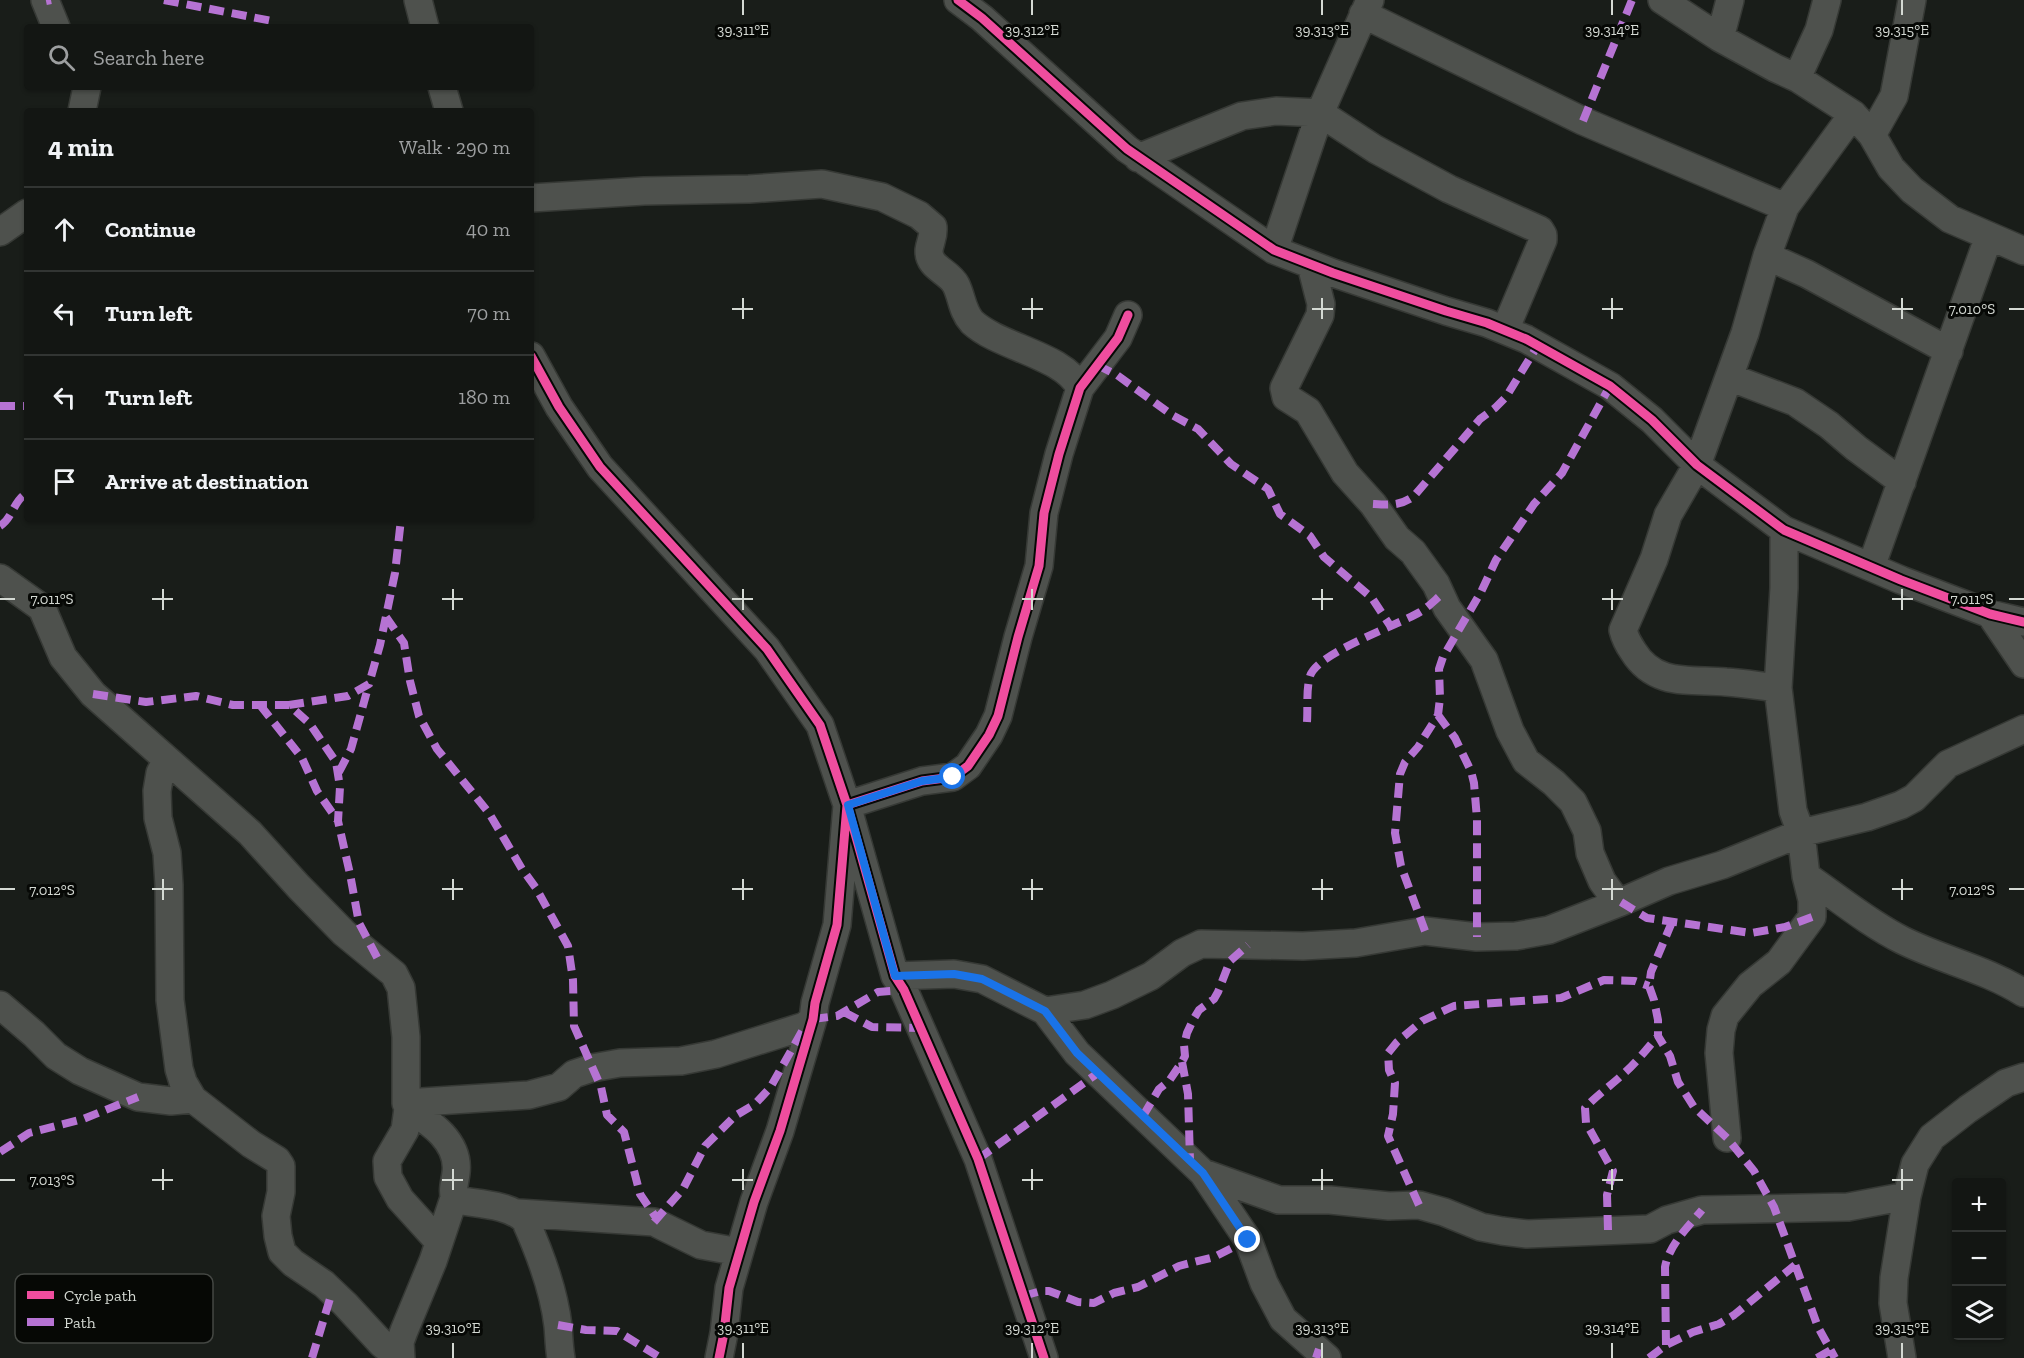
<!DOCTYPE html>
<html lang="en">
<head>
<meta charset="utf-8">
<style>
  :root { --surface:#131613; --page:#202321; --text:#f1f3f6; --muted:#9d9fa0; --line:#323533 }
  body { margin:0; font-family:"Zilla Slab",serif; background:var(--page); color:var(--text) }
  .controls { position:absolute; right:18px; bottom:18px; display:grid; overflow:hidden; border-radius:6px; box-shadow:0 2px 4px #0004 }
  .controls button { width:54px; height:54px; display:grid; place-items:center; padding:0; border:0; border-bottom:2px solid var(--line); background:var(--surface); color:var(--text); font:30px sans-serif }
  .stop { position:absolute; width:18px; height:18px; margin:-14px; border:4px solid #1a73e8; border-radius:50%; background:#fff }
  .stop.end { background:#1a73e8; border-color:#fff; box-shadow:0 2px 6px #0008 }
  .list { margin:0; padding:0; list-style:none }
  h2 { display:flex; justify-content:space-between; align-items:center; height:78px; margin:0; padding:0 24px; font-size:26px }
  h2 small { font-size:20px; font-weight:400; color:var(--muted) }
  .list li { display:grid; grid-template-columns:39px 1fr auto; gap:18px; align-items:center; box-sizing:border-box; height:84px; padding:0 24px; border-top:2px solid var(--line) }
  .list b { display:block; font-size:22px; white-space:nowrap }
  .list em { font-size:20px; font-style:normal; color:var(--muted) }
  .icon { flex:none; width:33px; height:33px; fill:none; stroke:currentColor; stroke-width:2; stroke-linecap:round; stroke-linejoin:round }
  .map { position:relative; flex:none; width:2024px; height:1358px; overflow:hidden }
  .search { position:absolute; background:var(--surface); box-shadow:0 2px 4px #0004; left:24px; top:24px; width:510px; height:66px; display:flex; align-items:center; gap:15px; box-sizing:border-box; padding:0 21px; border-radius:6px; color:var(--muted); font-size:22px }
  .panel { position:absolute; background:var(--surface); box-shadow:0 2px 4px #0004; left:24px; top:108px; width:510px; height:414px; border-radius:6px }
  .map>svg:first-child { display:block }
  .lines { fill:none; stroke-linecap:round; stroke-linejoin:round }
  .minor-casing { stroke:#363935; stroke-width:30 }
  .minor { stroke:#4e514d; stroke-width:27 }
  .quiet { stroke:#b673d3; stroke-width:8; stroke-dasharray:15 8; stroke-linecap:butt }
  .cycleway-casing { stroke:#060805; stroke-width:13 }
  .cycleway { stroke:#ef4d9e; stroke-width:9 }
  .route { stroke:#1a73e8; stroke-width:8 }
  .ticks { fill:none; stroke:#d4d9d3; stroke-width:2 }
  .key { fill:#060805; stroke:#444743; stroke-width:1.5 }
  .key-label { font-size:16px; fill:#d4d9d3 }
  .ticks-label { font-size:15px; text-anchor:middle; fill:#d4d9d3; stroke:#060805; stroke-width:6; stroke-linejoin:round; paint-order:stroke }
</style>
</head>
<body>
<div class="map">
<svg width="2024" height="1358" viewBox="0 0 2024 1358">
  <rect width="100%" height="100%" fill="#191d19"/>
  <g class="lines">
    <g class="minor-casing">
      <path id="minor" d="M45,0l11,27
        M418,0l7,27
        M958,0l24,18 145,131 147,101 59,23 113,38 41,12 39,16 84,47 42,34 45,45 87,65 117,50 89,34 34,8
        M1662,0l58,38 55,30 22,10 56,36 19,21 19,33 21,22 38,29 74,32
        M1363,14l220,107 202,86
        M1720,38l10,-38
        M1797,78l22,-48 8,-30
        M442,87l7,24
        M82,111l5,-24
        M1872,135l22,-39 18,-96
        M1138,158l104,-42 34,-5 44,2 55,36 74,40 91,41 3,5v5l-38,90
        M531,198l113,-7 105,-2 73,-5 60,13 37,18 14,12c1,9 -3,15 -4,23 -1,18 20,21 27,35 6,12 6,26 16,37 28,26 92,33 108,66
        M0,232l27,-19
        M1274,250l46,-137 50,-113
        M1767,256l40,18 142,77
        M1311,265l10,39 -1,11 -36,73 2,9 22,14 37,62 28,31 24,34 16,14 23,32 11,24 37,52 26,71 16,30 28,22 19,19 14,29 3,22 12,28 16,22
        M531,356l28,51 41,60 167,182 53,76 27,80 48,171 9,14 74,169 66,199
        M1729,377l66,25 34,23 27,23 46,34
        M1871,567l118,-331
        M0,578l42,30 21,49 30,37 157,139 49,54 45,46 50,41 7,14 5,49v66l2,5c23,15 52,34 48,65 -1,9 -5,20 0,27 22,4 53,4 69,20 14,31 29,71 33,106 1,11 1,21 3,32
        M1990,614l34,50
        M1778,688c-18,-2 -35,-5 -52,-6 -36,-3 -71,5 -93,-31 -5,-7 -8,-13 -10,-21l31,-71 14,-44 29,-50 48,-132 22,-77 18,-49 68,-93
        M166,761l-6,12 -3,18 1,27 9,35 2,32 1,115 9,69 4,13 10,17 58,45 26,16 4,6v26l-5,24 2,20 4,16 11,11 31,21 21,20 37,40 18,14
        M1806,876c31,21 62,47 96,64 40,20 84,29 122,53
        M895,976l59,-2 28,5 63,32 32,42 126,120 45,67 16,43 19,36 44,39
        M0,1005l34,29 22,22 24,15 58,26 33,4 22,-2
        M1045,1011l40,-6 27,-10 39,-19 31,-23 19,-9 102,2 53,-3 69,-12 52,6 39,-1 33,-6 72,-28 48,-21 53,-16 79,-32 66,-16 34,-12 13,-7 34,-34 76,-35
        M406,1103l123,-8 30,-8 15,-13 18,-6 28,-5 61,-2 35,-7 89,-28 8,-7
        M408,1108l-3,22 -18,31 1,16 12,22 39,43
        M1727,1138l-8,-85 2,-23 4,-14 25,-31 29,-23 33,-45v-17l-6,-24 -5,-43 -8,-22 -15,-123 6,-100v-58
        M1203,1173l76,27h51l59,6 30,-1 25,7 37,15 21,4 25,3 123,-5 17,-9 35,-10 146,-3 59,-11
        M518,1213l136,9 47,23 38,7
        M401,1358l-1,-16 4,-11 29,-70 21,-63
        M719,1358l5,-25 5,-45 25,-86 26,-71 33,-112 2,-16 22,-78 10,-120 75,-24 31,-4 15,-11 21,-31 9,-19 20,-79 21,-71 5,-53 15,-59 21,-66 38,-50 10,-23
        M1902,1358l-9,-55 1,-25 13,-82 8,-32 17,-27 36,-28 38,-26 18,-6"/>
    </g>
    <use href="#minor" class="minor"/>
    <path class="quiet" d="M164,0l108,21
      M46,1l5,-1
      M1583,121l49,-121
      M1097,365l20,10 55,40 26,14 33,35 37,25 12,25 30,22 14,21 48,41 19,29
      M0,406h27
      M1373,504c16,1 28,2 41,-8l66,-77 15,-11 11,-11 32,-52
      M0,526c13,-8 13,-25 27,-33
      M386,617l18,26 6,38 9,35 18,33 52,64 33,56 14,19 32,58 5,34 1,46 27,61 6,28 17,17 16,62 17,25
      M93,694l53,8 50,-6 37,9h56l21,19 26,38 4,25 -2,34 12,53 9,49 20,38
      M260,705l42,53 15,33 21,30
      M289,705l59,-9 21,-12 11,-39 15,-72 6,-54
      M1438,715l17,23 16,33 3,12 3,36v118
      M1307,722c1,-14 -1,-32 3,-46 7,-23 86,-50 110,-64 7,-4 14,-11 21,-17
      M339,772l12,-23 18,-65
      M1621,902l26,16 104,15 34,-6 27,-10
      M1672,922l-21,50 -2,14 5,14 4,20v16l12,20 8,26 16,25 33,31 27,33 20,36 44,120 17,31
      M1425,931l-24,-65 -6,-33 5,-59 5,-12 13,-15 20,-32 2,-17 -1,-29 4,-12 38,-65 15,-32 38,-56 28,-31 48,-87
      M844,1012l28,15 49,1
      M813,1019l24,-3 41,-24 26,-2
      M1182,1062l6,32 2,66
      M1143,1116l16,-27 10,-8 13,-19 3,-6 -1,-11 3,-12 6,-13 6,-10 15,-11 4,-7 12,-31 18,-16
      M0,1152l29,-19 54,-14 55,-22
      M978,1159l120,-86
      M1419,1205l-31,-69 5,-22 2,-31 -6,-13 -1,-17 9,-11 25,-21 32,-15 107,-8 43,-18 31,1 14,5
      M654,1222l29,-33 22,-43 30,-30 20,-12 15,-16 35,-62
      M1608,1230l-1,-35 6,-24 -27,-48 -1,-15c11,-12 24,-21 36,-32 14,-12 25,-26 37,-40
      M1023,1296l18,-5h8l29,11 16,1 20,-10 24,-6 41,-21 35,-9 34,-17
      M558,1325l28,5 31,1 44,27
      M1666,1345l-1,-78c4,-22 23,-40 37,-57
      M312,1358l20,-66
      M1316,1358l3,-9
      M1649,1358l17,-13 27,-13 26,-8 15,-9 61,-50
      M1817,1358l14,-8"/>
    <g class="cycleway-casing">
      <path id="cycleway" d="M958,0l24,18 145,131 147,101 59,23 113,38 41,12 39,16 84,47 42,34 45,45 87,65 117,50 89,34 34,8
        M531,356l28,51 41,60 167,182 53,76 27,80 48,171 9,14 74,169 66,199
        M719,1358l5,-25 5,-45 25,-86 26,-71 33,-112 2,-16 22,-78 10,-120 75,-24 31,-4 15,-11 21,-31 9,-19 20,-79 21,-71 5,-53 15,-59 21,-66 38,-50 10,-23"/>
    </g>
    <use href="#cycleway" class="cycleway"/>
  </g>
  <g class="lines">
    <path class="route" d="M953,777l-31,4 -74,24 47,171 59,-2 28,5 63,32 32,42 126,120 45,67"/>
  </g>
  <path class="ticks" d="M743,0v15M1032,0v15M1322,0v15M1612,0v15M1902,0v15M743,298v21M1032,298v21M1322,298v21M1612,298v21M1902,298v21M732,309h21M1022,309h21M1312,309h21M1602,309h21M1892,309h21M2009,309h15M163,589v21M453,589v21M743,589v21M1032,589v21M1322,589v21M1612,589v21M1902,589v21M0,599h15M152,599h21M442,599h21M732,599h21M1022,599h21M1312,599h21M1602,599h21M1892,599h21M2009,599h15M163,879v21M453,879v21M743,879v21M1032,879v21M1322,879v21M1612,879v21M1902,879v21M0,889h15M152,889h21M442,889h21M732,889h21M1022,889h21M1312,889h21M1602,889h21M1892,889h21M2009,889h15M163,1169v21M453,1169v21M743,1169v21M1032,1169v21M1322,1169v21M1612,1169v21M1902,1169v21M0,1180h15M152,1180h21M442,1180h21M732,1180h21M1022,1180h21M1312,1180h21M1602,1180h21M1892,1180h21M453,1343v15M743,1343v15M1032,1343v15M1322,1343v15M1612,1343v15M1902,1343v15"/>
  <rect x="15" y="1274" width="198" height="69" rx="9" class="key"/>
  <rect x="27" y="1291" width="27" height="8" fill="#ef4d9e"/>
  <rect x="27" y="1318" width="27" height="8" fill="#b673d3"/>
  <g class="key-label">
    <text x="64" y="1301">Cycle path</text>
    <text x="64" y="1328">Path</text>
  </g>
  <g class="ticks-label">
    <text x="743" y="35">39.311°E</text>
    <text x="1032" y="35">39.312°E</text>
    <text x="1322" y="35">39.313°E</text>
    <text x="1612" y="35">39.314°E</text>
    <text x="1902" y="35">39.315°E</text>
    <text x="1972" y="314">7.010°S</text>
    <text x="52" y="604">7.011°S</text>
    <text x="1972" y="604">7.011°S</text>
    <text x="52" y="895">7.012°S</text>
    <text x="1972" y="895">7.012°S</text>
    <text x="52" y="1185">7.013°S</text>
    <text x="453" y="1333">39.310°E</text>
    <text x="743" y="1333">39.311°E</text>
    <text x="1032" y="1333">39.312°E</text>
    <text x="1322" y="1333">39.313°E</text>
    <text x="1612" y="1333">39.314°E</text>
    <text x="1902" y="1333">39.315°E</text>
  </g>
</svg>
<div class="controls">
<button>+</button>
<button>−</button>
<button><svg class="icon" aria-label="layers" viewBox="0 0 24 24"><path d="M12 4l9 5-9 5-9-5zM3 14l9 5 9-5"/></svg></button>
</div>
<div class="stop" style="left:953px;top:777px"></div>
<div class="stop end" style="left:1248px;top:1240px"></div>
<div class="search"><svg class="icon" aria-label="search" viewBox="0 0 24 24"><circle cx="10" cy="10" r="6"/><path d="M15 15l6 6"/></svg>Search here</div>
<section class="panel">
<h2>4 min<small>Walk · 290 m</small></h2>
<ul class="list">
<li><svg class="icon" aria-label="ahead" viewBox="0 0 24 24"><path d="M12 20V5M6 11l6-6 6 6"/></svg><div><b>Continue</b></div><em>40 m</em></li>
<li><svg class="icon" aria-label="left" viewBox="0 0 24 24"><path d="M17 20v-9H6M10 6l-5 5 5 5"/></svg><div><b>Turn left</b></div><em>70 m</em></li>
<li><svg class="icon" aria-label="left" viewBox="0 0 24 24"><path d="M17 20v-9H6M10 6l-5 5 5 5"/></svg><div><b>Turn left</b></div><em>180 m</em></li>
<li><svg class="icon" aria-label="arrive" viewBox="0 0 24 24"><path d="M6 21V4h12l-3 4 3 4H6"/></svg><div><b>Arrive at destination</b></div></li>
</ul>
</section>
</div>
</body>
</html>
